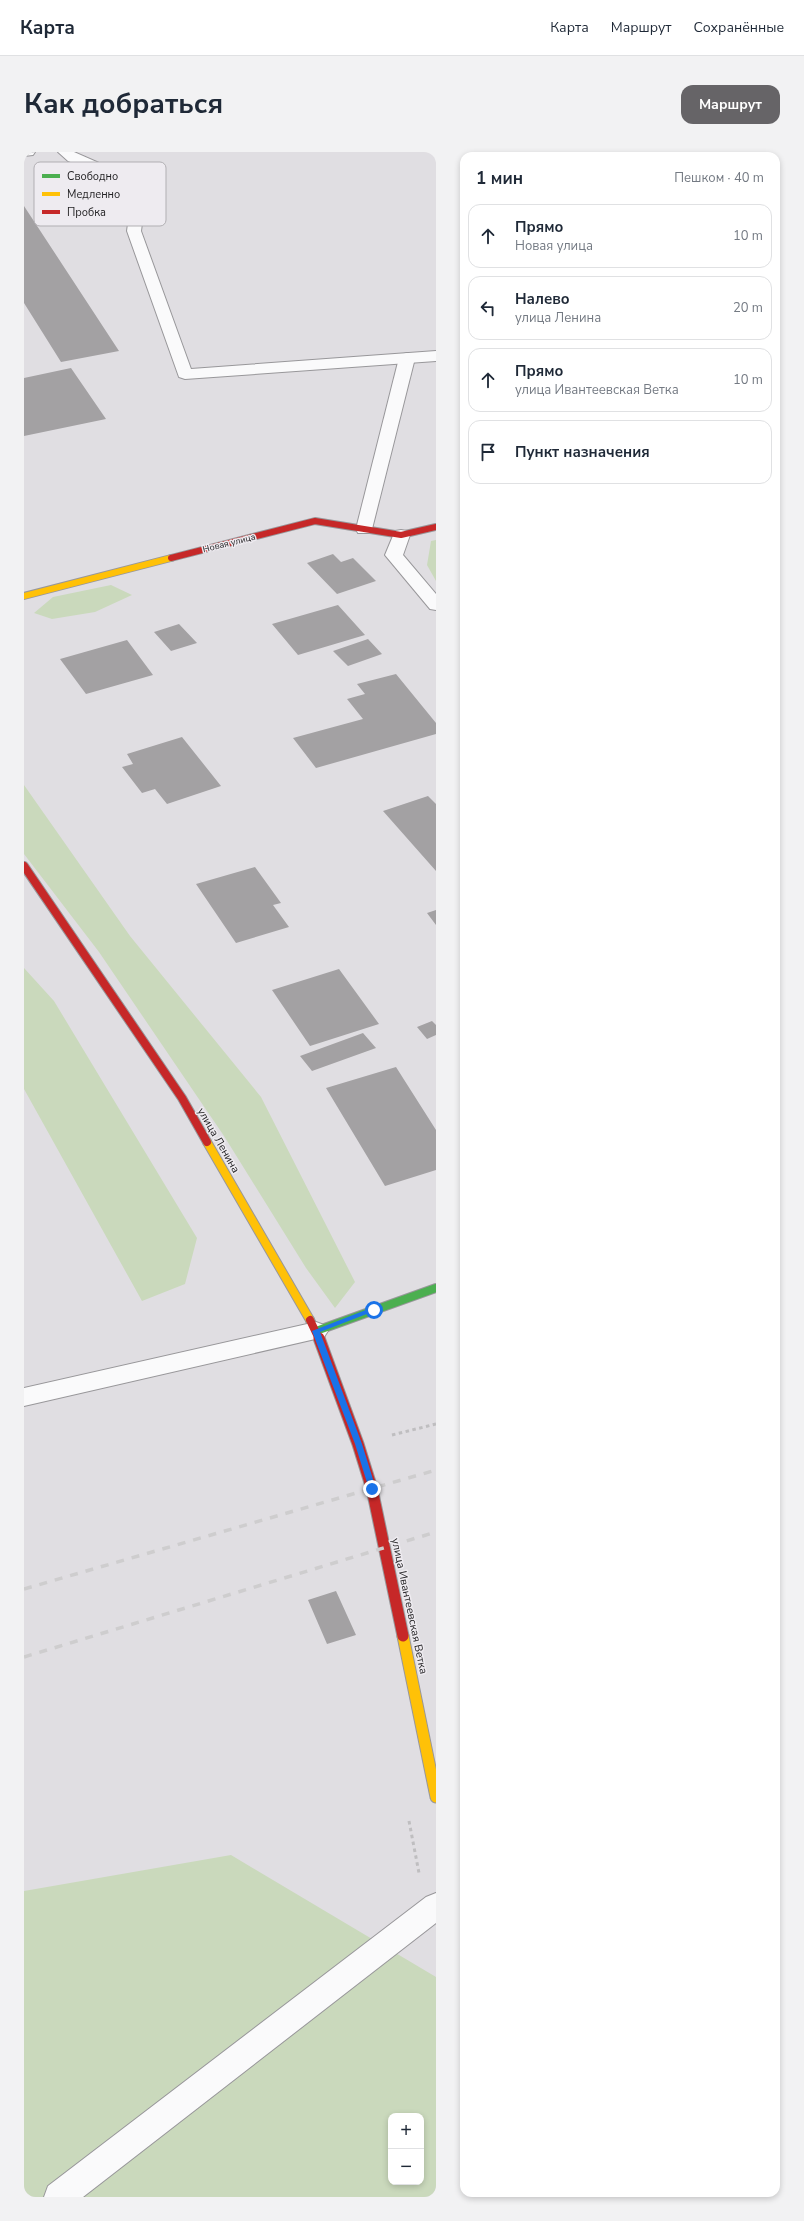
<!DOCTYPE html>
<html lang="ru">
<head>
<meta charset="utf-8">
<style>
  :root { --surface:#fff; --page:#f2f2f3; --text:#1f2937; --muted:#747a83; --line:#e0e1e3; --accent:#666467 }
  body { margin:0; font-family:"Nunito Sans",sans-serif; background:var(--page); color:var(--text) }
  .controls { position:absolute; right:12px; bottom:12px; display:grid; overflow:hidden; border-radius:8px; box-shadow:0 2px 6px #0003 }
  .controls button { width:36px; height:36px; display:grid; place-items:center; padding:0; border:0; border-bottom:1px solid var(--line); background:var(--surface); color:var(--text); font:20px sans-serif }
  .stop { position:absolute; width:12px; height:12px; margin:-9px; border:3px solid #1a73e8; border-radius:50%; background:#fff }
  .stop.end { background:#1a73e8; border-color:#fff; box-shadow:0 1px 4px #0008 }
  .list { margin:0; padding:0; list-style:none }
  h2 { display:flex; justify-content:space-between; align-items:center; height:52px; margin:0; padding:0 16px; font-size:17px }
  h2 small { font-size:13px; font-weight:400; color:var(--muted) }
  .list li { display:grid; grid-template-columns:26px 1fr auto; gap:12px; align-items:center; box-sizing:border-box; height:64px; margin:0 8px 8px; padding:0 8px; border:1px solid var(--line); border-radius:12px }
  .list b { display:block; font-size:15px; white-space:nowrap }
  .list p { margin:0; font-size:13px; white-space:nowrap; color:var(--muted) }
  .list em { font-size:13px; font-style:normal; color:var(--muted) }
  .icon { flex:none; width:22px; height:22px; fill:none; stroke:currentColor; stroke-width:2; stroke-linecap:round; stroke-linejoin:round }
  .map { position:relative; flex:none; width:412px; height:2045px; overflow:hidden; border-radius:12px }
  header { display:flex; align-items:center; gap:24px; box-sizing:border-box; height:56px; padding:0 20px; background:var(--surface); border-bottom:1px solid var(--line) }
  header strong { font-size:19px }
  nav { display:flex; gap:22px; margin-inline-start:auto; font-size:14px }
  .intro { display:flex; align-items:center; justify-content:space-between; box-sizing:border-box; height:96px; padding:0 24px }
  h1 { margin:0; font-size:28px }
  .button { padding:10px 18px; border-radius:12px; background:var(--accent); color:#fff; font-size:14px; font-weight:700 }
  main { display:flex; gap:24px; padding:0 24px }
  aside { flex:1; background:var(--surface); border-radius:12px; box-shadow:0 2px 6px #0003 }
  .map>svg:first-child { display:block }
  .green { fill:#cad9bc; fill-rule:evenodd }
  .building { fill:#a3a1a3 }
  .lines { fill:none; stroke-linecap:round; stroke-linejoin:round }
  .lane-casing { stroke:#98979a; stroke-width:2 }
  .street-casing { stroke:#98979a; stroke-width:2 }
  .fast-casing { stroke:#98979a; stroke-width:10 }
  .slow-far2-casing { stroke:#98979a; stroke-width:8 }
  .slow-far1-casing { stroke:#98979a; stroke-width:10 }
  .slow-casing { stroke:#98979a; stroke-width:13 }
  .jam-far2-casing { stroke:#98979a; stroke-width:8 }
  .jam-far1-casing { stroke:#98979a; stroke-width:10 }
  .jam-casing { stroke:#98979a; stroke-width:13 }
  .path { stroke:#bfbec0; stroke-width:3; stroke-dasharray:3.5 3.5; stroke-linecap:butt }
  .lane { fill:#fafafb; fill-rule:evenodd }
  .street { fill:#fafafb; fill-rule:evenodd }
  .fast { stroke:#4caf50; stroke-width:8 }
  .slow-far2 { stroke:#ffc107; stroke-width:6 }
  .slow-far1 { stroke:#ffc107; stroke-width:8 }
  .slow { stroke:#ffc107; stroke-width:11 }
  .jam-far2 { stroke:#c62828; stroke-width:6 }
  .jam-far1 { stroke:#c62828; stroke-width:8 }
  .jam { stroke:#c62828; stroke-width:11 }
  .rail { stroke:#cecdce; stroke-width:3.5; stroke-dasharray:8 8; stroke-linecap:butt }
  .route { fill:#1a73e8 }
  .labels { text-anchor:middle; stroke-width:3; stroke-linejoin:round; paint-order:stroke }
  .far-street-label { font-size:9px; fill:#242325; stroke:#eeebf0 }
  .street-label { font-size:11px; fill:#242325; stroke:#eeebf0 }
  .key { fill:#eeebf0; stroke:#b1afb3; stroke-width:1 }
  .key-label { font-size:11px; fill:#242325 }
</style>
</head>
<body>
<header>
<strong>Карта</strong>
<nav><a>Карта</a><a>Маршрут</a><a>Сохранённые</a></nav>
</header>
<div class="intro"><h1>Как добраться</h1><a class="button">Маршрут</a></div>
<main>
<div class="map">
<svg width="412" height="2045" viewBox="0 0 412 2045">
  <rect width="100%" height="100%" fill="#e0dee2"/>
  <path class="green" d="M412,388v41l-9,-16 4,-24z
    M87,433l21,10 -37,17 -43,7 -18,-6 19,-16z
    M0,633l106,151 131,161 94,185 -20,26 -29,-40 -82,-132 -125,-184 -75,-98z
    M0,816l30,33 143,237 -12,46 -43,17 -118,-212z
    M207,1703l205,122v220h-412v-306zM367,1964h30v66h-30z"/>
  <path class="building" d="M0,54l95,145 -58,11 -37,-59z
    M47,216l35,51 -82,17v-58z
    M309,402l8,8 12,-4 23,23 -39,13 -30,-31z
    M314,453l27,30 -67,20 -26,-31z
    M155,472l18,19 -26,8 -17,-19z
    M344,487l14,15 -34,12 -15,-15z
    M103,488l26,35 -67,19 -26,-35z
    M372,522l40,49v11l-120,34 -23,-30 70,-19 -16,-20 18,-5 -8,-10z
    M158,585l39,49 -54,18 -12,-15 -13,4 -20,-26 11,-3 -6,-10z
    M404,644l8,8v67l-53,-60z
    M231,715l26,36 -8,2 16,22 -53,16 -40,-59z
    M412,758v15l-9,-12z
    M315,817l40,55 -69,22 -38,-56z
    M408,869l4,4v10l-9,4 -10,-12z
    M339,881l13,15 -64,23 -12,-15z
    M372,915l40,63v40l-51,16 -59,-98z
    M312,1439l20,44 -29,9 -19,-44z"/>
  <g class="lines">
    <g class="lane-casing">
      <path id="lane" d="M0,0h11l-2,3 -9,1z
        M34,0h16l41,18 31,23 -5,38 50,138 245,-18v10l-251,18 -6,-2 -52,-146 5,-37 -27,-18 -37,-15z
        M377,378l6,1 3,4 -7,20 33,39v16l-6,-1 -45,-54 10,-24z
        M292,1170l8,3 4,6 -4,6 -300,69v-18z
        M412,1741v30l-353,274h-39l4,-11 378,-289z"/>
    </g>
    <g class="street-casing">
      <path id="street" d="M383,201l6,2 2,3 -43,171 -2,4h-12l-2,-4 43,-171 2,-3z"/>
    </g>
    <g class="fast-casing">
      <path id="fast" d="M292,1179l120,-43"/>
    </g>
    <g class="slow-far2-casing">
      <path id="slow-far2" d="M0,444l147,-38"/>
    </g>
    <g class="slow-far1-casing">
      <path id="slow-far1" d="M183,990l103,178"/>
    </g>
    <g class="slow-casing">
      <path id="slow" d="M379,1484l33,161"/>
    </g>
    <g class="jam-far2-casing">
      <path id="jam-far2" d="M147,406l144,-37 86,14 35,-8"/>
    </g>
    <g class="jam-far1-casing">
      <path id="jam-far1" d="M0,714l158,232 25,44
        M286,1168l9,19"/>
    </g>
    <g class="jam-casing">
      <path id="jam" d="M295,1186l39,106 14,45 31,147"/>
    </g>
    <path class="path" d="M368,1283l44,-11
      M385,1669l10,52"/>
    <use href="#lane" class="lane"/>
    <use href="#street" class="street"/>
    <use href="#fast" class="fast"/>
    <use href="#slow-far2" class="slow-far2"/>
    <use href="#slow-far1" class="slow-far1"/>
    <use href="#slow" class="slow"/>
    <use href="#jam-far2" class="jam-far2"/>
    <use href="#jam-far1" class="jam-far1"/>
    <use href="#jam" class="jam"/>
    <path class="rail" d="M0,1437l412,-119
      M0,1505l412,-125"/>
  </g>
  <path class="route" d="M347,1156l6,2 -57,22 42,112 14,45 -4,3 -3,-3 -14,-45 -43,-113z"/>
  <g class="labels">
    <g class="far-street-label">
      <text transform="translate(205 391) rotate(-14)" y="3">Новая улица</text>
    </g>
    <g class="street-label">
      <text transform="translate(195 988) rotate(60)" y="4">улица Ленина</text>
      <text transform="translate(386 1454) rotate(78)" y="4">улица Ивантеевская Ветка</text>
    </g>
  </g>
  <rect x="10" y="10" width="132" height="64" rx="6" class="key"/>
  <rect x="18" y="22" width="18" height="4" fill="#4caf50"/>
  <rect x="18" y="40" width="18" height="4" fill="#ffc107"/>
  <rect x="18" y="58" width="18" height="4" fill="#c62828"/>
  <g class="key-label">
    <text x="43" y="28">Свободно</text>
    <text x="43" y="46">Медленно</text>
    <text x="43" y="64">Пробка</text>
  </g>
</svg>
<div class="controls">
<button>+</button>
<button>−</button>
</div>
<div class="stop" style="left:350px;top:1158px"></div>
<div class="stop end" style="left:348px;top:1337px"></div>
</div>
<aside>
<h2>1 мин<small>Пешком · 40 m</small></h2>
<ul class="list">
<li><svg class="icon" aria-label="ahead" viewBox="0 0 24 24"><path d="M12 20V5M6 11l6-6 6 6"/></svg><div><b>Прямо</b><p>Новая улица</p></div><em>10 m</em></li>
<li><svg class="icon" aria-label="left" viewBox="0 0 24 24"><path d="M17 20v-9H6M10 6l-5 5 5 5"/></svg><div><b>Налево</b><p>улица Ленина</p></div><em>20 m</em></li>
<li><svg class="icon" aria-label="ahead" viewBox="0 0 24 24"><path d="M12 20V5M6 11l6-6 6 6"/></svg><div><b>Прямо</b><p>улица Ивантеевская Ветка</p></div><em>10 m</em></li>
<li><svg class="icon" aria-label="arrive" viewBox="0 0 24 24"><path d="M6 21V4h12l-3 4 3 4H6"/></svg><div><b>Пункт назначения</b></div></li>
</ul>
</aside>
</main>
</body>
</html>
